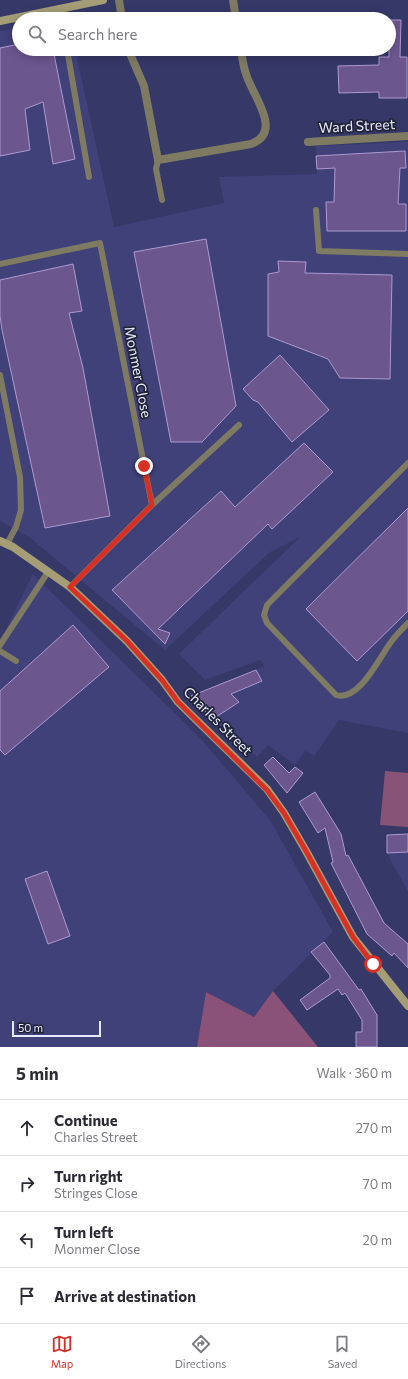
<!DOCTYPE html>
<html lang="en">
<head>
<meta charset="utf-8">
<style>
  :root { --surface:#fff; --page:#f7f7f7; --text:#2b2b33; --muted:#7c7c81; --line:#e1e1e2; --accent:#d93025 }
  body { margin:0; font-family:Commissioner,sans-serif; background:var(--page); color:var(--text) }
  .scale { position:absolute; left:12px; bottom:10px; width:89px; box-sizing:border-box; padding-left:4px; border:2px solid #e7eafc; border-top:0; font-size:11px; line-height:14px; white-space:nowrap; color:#e7eafc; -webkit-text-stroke:3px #212338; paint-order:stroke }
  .stop { position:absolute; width:12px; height:12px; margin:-9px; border:3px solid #d93025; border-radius:50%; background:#fff }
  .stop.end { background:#d93025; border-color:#fff; box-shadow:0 1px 4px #0008 }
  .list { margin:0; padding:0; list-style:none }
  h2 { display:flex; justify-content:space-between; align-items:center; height:52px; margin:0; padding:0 16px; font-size:17px }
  h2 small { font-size:13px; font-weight:400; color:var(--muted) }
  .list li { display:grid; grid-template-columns:26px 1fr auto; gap:12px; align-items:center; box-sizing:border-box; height:56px; padding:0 16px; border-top:1px solid var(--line) }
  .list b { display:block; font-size:15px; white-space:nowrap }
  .list p { margin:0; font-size:13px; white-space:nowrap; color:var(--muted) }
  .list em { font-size:13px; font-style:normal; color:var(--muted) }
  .icon { flex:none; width:22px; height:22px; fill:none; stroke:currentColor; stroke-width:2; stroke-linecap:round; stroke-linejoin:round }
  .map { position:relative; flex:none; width:408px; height:1047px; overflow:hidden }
  .search { position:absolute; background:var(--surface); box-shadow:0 2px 10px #0003; left:12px; right:12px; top:12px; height:44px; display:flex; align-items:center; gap:10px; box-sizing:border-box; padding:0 14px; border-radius:22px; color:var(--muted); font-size:15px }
  .sheet { height:276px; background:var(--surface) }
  nav { display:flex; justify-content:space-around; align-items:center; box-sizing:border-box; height:56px; border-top:1px solid var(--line); background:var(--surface); font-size:11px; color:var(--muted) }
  nav a { display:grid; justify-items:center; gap:2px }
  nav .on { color:var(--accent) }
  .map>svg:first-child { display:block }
  .built { fill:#3f4178 }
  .green { fill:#875376 }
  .forest { fill:#8a5278 }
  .building { fill:#6b568e; stroke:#ad9ad1 }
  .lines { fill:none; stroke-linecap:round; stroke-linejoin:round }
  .lane { stroke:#7f7b63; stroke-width:6 }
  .street { stroke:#7f7b63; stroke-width:8 }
  .secondary { stroke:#a49d76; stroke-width:8 }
  .route { stroke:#d93025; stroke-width:5 }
  .labels { text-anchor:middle; stroke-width:3.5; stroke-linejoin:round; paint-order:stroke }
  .street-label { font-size:14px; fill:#e7eafc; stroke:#212338 }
</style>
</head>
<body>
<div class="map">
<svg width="408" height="1047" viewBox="0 0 408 1047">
  <rect width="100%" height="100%" fill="#363868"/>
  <path class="built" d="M19,28v21h56l39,178 110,-24 -5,-26 98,-3 -1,-28 92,-4v591l-69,-13 -25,36 -9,-5 -10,14 -27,-20 -11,12 -72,-58 80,-33 -5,-6 -55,20 -26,-26 121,-117 -30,15 -105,98 -136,-113 -29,-16v-490z
    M33,574l168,165 69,81 63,112 -60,59 -19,26 -48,-25 -9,55h-197v-406z
    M408,834v58l-21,-39v-18z"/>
  <path class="green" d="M385,771l23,2v54l-28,-2z"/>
  <path class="forest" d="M273,991l45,56h-121l9,-55 48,25z"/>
  <path class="building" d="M389,20h12l-1,37h7v41h-28v-6l-40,1 -1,-27 41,-1v-8h10z
    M19,44v5h34l22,110 -22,5 -10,-62 -18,7 5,41 -30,6v-108z
    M405,151l1,17h-6l-2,36h8v27h-79l-1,-29h8l1,-34 -18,1 -1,-13z
    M206,239l30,167 -34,36h-31l-37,-190z
    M278,261l28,1 -1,11 87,2 -2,104 -50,-1 -12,-19 -60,-23v-62l11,-2z
    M73,264l9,47 -13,2 14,55 27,148 -65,12 -43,-198 -2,-14v-36z
    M280,355l49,55 -37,32 -34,-40 -5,-2 -10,-11z
    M304,443l29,29 -61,57 -4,-5 -110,105 12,4 -5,11 -53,-54 109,-99 14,16z
    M408,508v103l-51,50 -51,-52z
    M73,625l36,42 -104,88 -5,-5v-59z
    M256,670l6,11 -31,13 8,8 -26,17 -22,-23z
    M273,757l16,16 6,-6 8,6 -16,20 -23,-28z
    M315,792l26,42 5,22 2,-1 36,68 24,21v24l-14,-15 -2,3 -25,-22 -36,-71 2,-1 -8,-34 -7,5 -19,-31z
    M408,834v18l-21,1v-18z
    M47,871l23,65 -22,8 -23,-65z
    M324,942l35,48 2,-1 16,26v32h-21v-15h6v-12l-17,-27 -3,2 -4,-6 -31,21 -7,-10 30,-22v-3l-19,-23z"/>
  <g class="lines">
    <path class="lane" d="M60,9l2,10
      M67,49l22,128
      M158,160l-2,9 6,31
      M316,210l3,41 89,3
      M0,264l100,-21 52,262
      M0,375l20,102 1,33 -5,17 -9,17
      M408,463l-141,142 -3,10 3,8 69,72c23,7 43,-37 55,-53 5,-7 11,-13 17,-19
      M70,587l82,-82 87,-80
      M0,645l48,-73
      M0,651l16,10"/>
    <path class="street" d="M119,0l3,19
      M233,0l3,19
      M128,49l16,37 14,74 93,-16c33,-12 1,-49 -5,-70 -3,-8 -4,-17 -5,-25
      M308,142l100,-6"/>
    <path class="secondary" d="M0,21l103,-21
      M0,541l13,6 57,40 57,54 35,39 16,22 89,87 17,24 22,38 47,86 55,69"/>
  </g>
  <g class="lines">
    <path class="route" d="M144,466l8,39 -82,82 57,54 35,39 16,22 89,88 17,23 22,38 47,86 20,27"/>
  </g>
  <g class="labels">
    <g class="street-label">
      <text transform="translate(357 126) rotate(-3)" y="5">Ward Street</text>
      <text transform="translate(138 372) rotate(79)" y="5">Monmer Close</text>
      <text transform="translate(218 721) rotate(45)" y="5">Charles Street</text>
    </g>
  </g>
</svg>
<div class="scale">50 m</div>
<div class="stop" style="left:373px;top:964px"></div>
<div class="stop end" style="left:144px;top:466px"></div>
<div class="search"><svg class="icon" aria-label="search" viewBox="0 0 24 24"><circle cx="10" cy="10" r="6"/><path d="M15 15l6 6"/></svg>Search here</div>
</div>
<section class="sheet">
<h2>5 min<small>Walk · 360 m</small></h2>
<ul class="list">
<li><svg class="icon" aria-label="ahead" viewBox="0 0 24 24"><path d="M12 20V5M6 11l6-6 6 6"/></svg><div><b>Continue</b><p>Charles Street</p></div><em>270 m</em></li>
<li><svg class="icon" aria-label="right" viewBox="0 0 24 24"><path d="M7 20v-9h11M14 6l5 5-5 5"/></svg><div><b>Turn right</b><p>Stringes Close</p></div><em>70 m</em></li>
<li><svg class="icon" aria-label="left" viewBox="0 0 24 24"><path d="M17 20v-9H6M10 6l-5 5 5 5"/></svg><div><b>Turn left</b><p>Monmer Close</p></div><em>20 m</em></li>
<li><svg class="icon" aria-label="arrive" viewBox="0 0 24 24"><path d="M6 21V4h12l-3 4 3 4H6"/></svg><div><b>Arrive at destination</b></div></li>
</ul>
</section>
<nav>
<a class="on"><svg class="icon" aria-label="map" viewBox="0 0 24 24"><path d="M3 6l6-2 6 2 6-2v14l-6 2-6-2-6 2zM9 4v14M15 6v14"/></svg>Map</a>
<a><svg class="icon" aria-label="directions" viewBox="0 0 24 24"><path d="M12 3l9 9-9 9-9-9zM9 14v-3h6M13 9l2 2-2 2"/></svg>Directions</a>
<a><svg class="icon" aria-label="saved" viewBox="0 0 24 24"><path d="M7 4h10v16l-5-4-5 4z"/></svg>Saved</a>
</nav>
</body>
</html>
